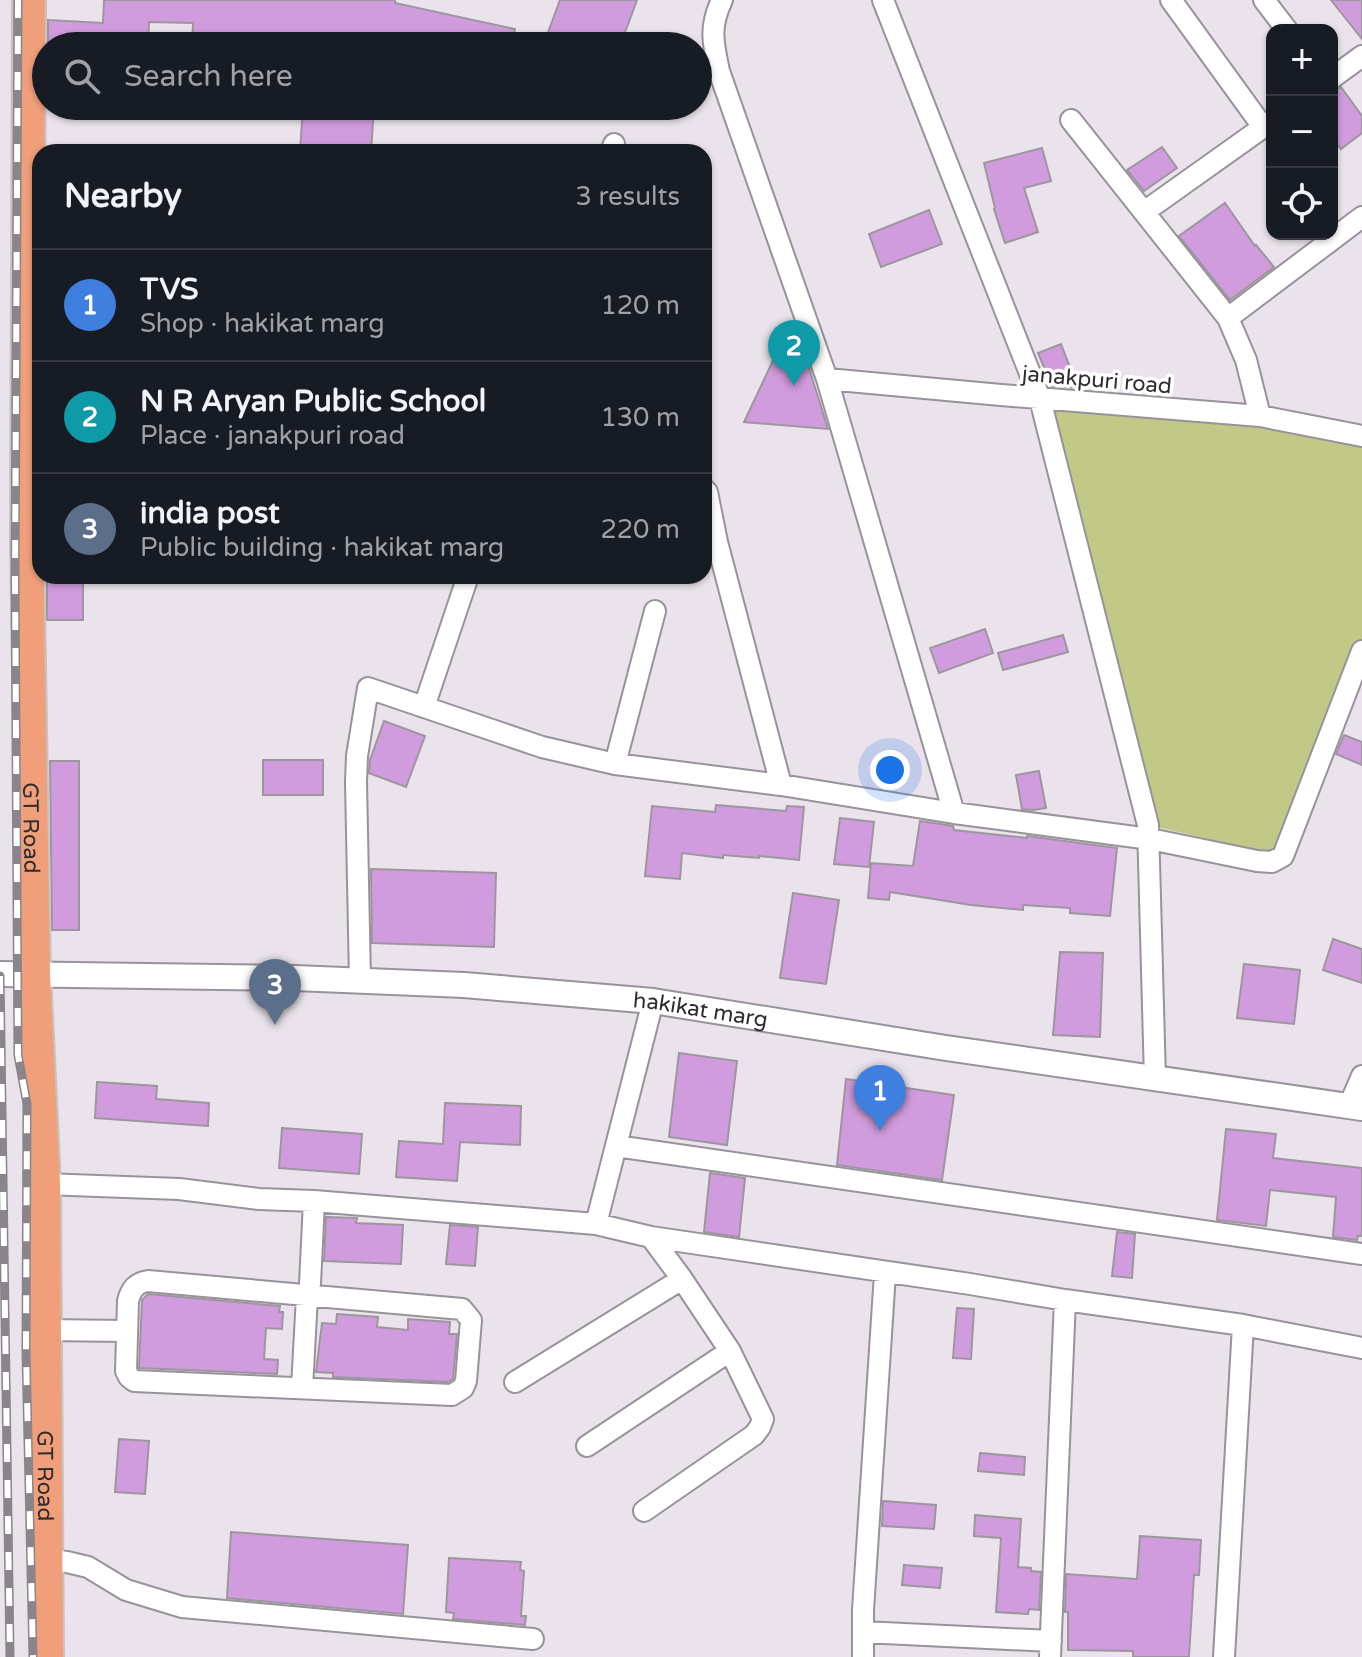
<!DOCTYPE html>
<html lang="en">
<head>
<meta charset="utf-8">
<style>
  :root { --surface:#171b24; --page:#20242c; --text:#f1f3f6; --muted:#9ea1a6; --line:#363941; --accent:#4066d7 }
  body { margin:0; font-family:"Varela Round",sans-serif; background:var(--page); color:var(--text) }
  .controls { position:absolute; right:24px; top:24px; display:grid; overflow:hidden; border-radius:16px; box-shadow:0 2px 6px #0004 }
  .controls button { width:72px; height:72px; display:grid; place-items:center; padding:0; border:0; border-bottom:2px solid var(--line); background:var(--surface); color:var(--text); font:40px sans-serif }
  .you { position:absolute; left:890px; top:770px; width:28px; height:28px; margin:-20px; border:6px solid #fff; border-radius:50%; background:#1a73e8; box-shadow:0 0 0 12px #1a73e833 }
  .badge { display:grid; place-items:center; width:52px; height:52px; border-radius:50%; background:var(--accent); color:#fff; font-size:26px; font-weight:700 }
  .pin { position:absolute; translate:-50% -66px; filter:drop-shadow(0 2px 4px #0008) }
  .pin::after { content:''; position:absolute; top:42px; width:28px; height:24px; background:inherit; clip-path:polygon(0 0,100% 0,50% 100%) }
  .list { margin:0; padding:0; list-style:none }
  h2 { display:flex; justify-content:space-between; align-items:center; height:104px; margin:0; padding:0 32px; font-size:34px }
  h2 small { font-size:26px; font-weight:400; color:var(--muted) }
  .list li { display:grid; grid-template-columns:52px 1fr auto; gap:24px; align-items:center; box-sizing:border-box; height:112px; padding:0 32px; border-top:2px solid var(--line) }
  .list b { display:block; font-size:30px; white-space:nowrap }
  .list p { margin:0; font-size:26px; white-space:nowrap; color:var(--muted) }
  .list em { font-size:26px; font-style:normal; color:var(--muted) }
  .icon { flex:none; width:44px; height:44px; fill:none; stroke:currentColor; stroke-width:2; stroke-linecap:round; stroke-linejoin:round }
  .map { position:relative; flex:none; width:1362px; height:1657px; overflow:hidden }
  .search { position:absolute; background:var(--surface); box-shadow:0 2px 6px #0004; left:32px; top:32px; width:680px; height:88px; display:flex; align-items:center; gap:20px; box-sizing:border-box; padding:0 28px; border-radius:44px; color:var(--muted); font-size:30px }
  .panel { position:absolute; background:var(--surface); box-shadow:0 2px 6px #0004; left:32px; top:144px; width:680px; height:440px; border-radius:24px }
  .map>svg:first-child { display:block }
  .green { fill:#c1c987 }
  .building { fill:#d19cdd; stroke:#9d969e; stroke-width:2 }
  .lines { fill:none; stroke-linecap:round; stroke-linejoin:round }
  .minor-casing { stroke:#98929a; stroke-width:24 }
  .tertiary-casing { stroke:#98929a; stroke-width:28 }
  .trunk-casing { stroke:#c5c4c5; stroke-width:36 }
  .minor { stroke:#fff; stroke-width:20 }
  .tertiary { stroke:#fff; stroke-width:24 }
  .trunk { stroke:#f09f7a; stroke-width:32 }
  .rail-casing { stroke:#89858a; stroke-width:9 }
  .rail { stroke:#fff; stroke-width:6; stroke-dasharray:18; stroke-linecap:butt }
  .labels { text-anchor:middle; stroke-width:7; stroke-linejoin:round; paint-order:stroke }
  .street-label { font-size:22px; fill:#2f2c2f; stroke:#fff }
</style>
</head>
<body>
<div class="map">
<svg width="1362" height="1657" viewBox="0 0 1362 1657">
  <rect width="100%" height="100%" fill="#eae3eb"/>
  <path class="green" d="M1040,399l322,37v215l-79,205 -135,-31z"/>
  <path class="building" d="M104,0h291v3l120,26 -3,17h-320l1,-23 -44,-1 -1,24h-100v-26l55,3z
    M560,0h77l-17,46h-77z
    M1331,0h31v39z
    M1341,87l21,29v17l-21,16 -9,-12v-46z
    M303,106h71l-3,46h-71z
    M1162,147l15,21 -33,23 -17,-21z
    M1042,148l9,33 -27,7 14,44 -33,11 -11,-34 1,-1 -11,-45z
    M1225,203l30,43 1,-1 18,22 -44,33 -51,-64z
    M929,210l13,34 -61,23 -12,-33z
    M1061,344l17,44 -26,-2 -14,-33z
    M803,349l25,80 -84,-7 34,-72z
    M47,576h36v44h-36z
    M985,629l8,24 -54,20 -9,-25z
    M1063,635l5,17 -65,18 -5,-17z
    M384,721l41,15 -19,51 -37,-14 1,-13z
    M1344,735l18,7v23l-26,-11z
    M263,760h60v35h-60z
    M50,761h29v169h-27z
    M1039,771l7,37 -13,2 -11,-1 -6,-34z
    M716,805l70,6 1,-5 17,1 -5,53 -40,-4v2l-36,-3v3l-41,-5 -2,26 -35,-3 7,-70 63,6z
    M840,818l34,4 -5,45 -35,-3z
    M920,821l33,5 1,4 73,8v-2l90,12 -7,68 -40,-3v-5l-47,-3v5l-52,-5 -81,-13 -1,8 -21,-2 3,-35 42,3z
    M371,869l125,4 -2,74 -122,-4z
    M793,893l46,7 -13,84 -46,-6z
    M1333,939l29,10v34l-39,-13z
    M1060,952l43,1 -3,84 -47,-2z
    M1244,964l56,6 -6,54 -57,-6z
    M679,1053l58,8 -10,84 -58,-8z
    M846,1079l108,16 -12,85 -105,-15z
    M97,1082l60,4 -1,13 53,4 -1,23 -113,-8z
    M445,1103l76,3 -1,39 -60,-3 -3,39 -61,-4 3,-36 44,3z
    M282,1128l80,6 -3,40 -80,-6z
    M1226,1129l50,5 -3,24 89,10v68h-4l-1,4 -24,-3 3,-40 -66,-7 -4,36 -49,-6z
    M710,1173l35,5 -6,59 -35,-5z
    M326,1217l31,1 -1,5 47,2 -2,39 -77,-3z
    M450,1225l28,2 -3,39 -29,-2z
    M1117,1232l18,2 -3,44 -20,-2z
    M148,1294l132,12 -1,6h4l-1,17 -16,-1 -2,31 14,1 -1,14 -138,-6 3,-68z
    M957,1308l17,1 -3,50 -18,-1z
    M337,1314l41,3 -1,10 31,3v-11l42,3 -1,12h8l-4,45 -5,3 -115,-5v-4l-17,-1 6,-49 14,1z
    M119,1439l30,2 -4,53 -30,-2z
    M980,1453l45,4 -1,18 -46,-4z
    M883,1501l53,4 -2,24 -52,-3z
    M975,1515l46,4 -3,48 13,1v3l10,1 -2,38 -10,-1 -1,5 -32,-2 5,-74 -27,-2z
    M231,1532l177,13 -5,69 -176,-16z
    M1140,1536l61,4 -2,35h-5l-5,82h-56v-6l-65,-1v-38h-3l1,-38 71,5z
    M449,1558l72,4 -1,8 4,1 -3,45h5l-1,9 -72,-6 1,-6 -8,-1z
    M904,1565l38,3 -2,20 -38,-3z"/>
  <g class="lines">
    <g class="minor-casing">
      <path id="minor" d="M722,0c-13,27 -9,43 -3,71l108,308 127,434
        M883,0l157,399 108,426 7,254
        M1171,0l92,127
        M1264,0l23,30
        M1332,78l30,-22
        M1071,120l157,198 18,42 14,56
        M611,152l3,-8
        M1144,212l128,-91
        M1228,318l134,-101
        M827,379l174,16 259,21 102,20
        M704,489l3,3 10,50 64,243
        M424,707l44,-131
        M615,764l40,-153
        M360,981l-4,-199 1,-26 11,-68 174,59 73,17 166,21 173,28 196,26 107,22 15,1 11,-6 79,-205
        M1349,1106l13,-30
        M616,1146l746,108
        M44,1184l135,5 80,10 55,2 282,23 55,13 319,47 95,16 178,25 119,23
        M596,1224l57,-223
        M148,1281l314,28 9,11 -5,61 -3,7 -11,7 -318,-14 -5,-4 -3,-6 2,-70c3,-12 8,-18 20,-20z
        M310,1284l4,-83
        M44,1330l83,1
        M515,1382l167,-103
        M302,1388l5,-92
        M587,1446l143,-95
        M644,1511l110,-76 6,-8 3,-8 -33,-68 -48,-72 -31,-42
        M46,1560l21,2 21,5 38,23 56,17 351,32
        M863,1632l188,9
        M863,1657v-47l22,-337
        M1050,1657l15,-357
        M1224,1657l19,-332"/>
    </g>
    <g class="tertiary-casing">
      <g id="tertiary">
        <path id="s1" d="M0,974l295,4 169,7 189,16 293,47 416,60"/>
      </g>
    </g>
    <g class="trunk-casing">
      <g id="trunk">
        <path id="s2" d="M29,0l-2,541 7,433 10,210 3,473"/>
      </g>
    </g>
    <use href="#minor" class="minor"/>
    <use href="#tertiary" class="tertiary"/>
    <use href="#trunk" class="trunk"/>
    <g class="rail-casing">
      <path id="rail" d="M18,0l-3,577 3,478 9,49 -1,248 7,305
        M0,976l10,681"/>
    </g>
    <use href="#rail" class="rail"/>
  </g>
  <g class="labels">
    <g class="street-label">
      <text transform="translate(1097 379) rotate(5)" y="8">janakpuri road</text>
      <text dy="8" stroke="none"><textPath href="#s2" startOffset="828">GT Road</textPath></text>
      <text dy="8" stroke="none"><textPath href="#s1" startOffset="702">hakikat marg</textPath></text>
      <text dy="8" stroke="none"><textPath href="#s2" startOffset="1476">GT Road</textPath></text>
    </g>
  </g>
</svg>
<div class="controls">
<button>+</button>
<button>−</button>
<button><svg class="icon" aria-label="locate" viewBox="0 0 24 24"><circle cx="12" cy="12" r="6"/><path d="M12 2v4M12 18v4M2 12h4M18 12h4"/></svg></button>
</div>
<div class="you"></div>
<div class="pin badge" style="left:880px;top:1131px;background:#3f7fe0">1</div>
<div class="pin badge" style="left:794px;top:386px;background:#0f9aa8">2</div>
<div class="pin badge" style="left:275px;top:1025px;background:#5c6f8a">3</div>
<div class="search"><svg class="icon" aria-label="search" viewBox="0 0 24 24"><circle cx="10" cy="10" r="6"/><path d="M15 15l6 6"/></svg>Search here</div>
<section class="panel">
<h2>Nearby<small>3 results</small></h2>
<ul class="list">
<li><span class="badge" style="background:#3f7fe0">1</span><div><b>TVS</b><p>Shop · hakikat marg</p></div><em>120 m</em></li>
<li><span class="badge" style="background:#0f9aa8">2</span><div><b>N R Aryan Public School</b><p>Place · janakpuri road</p></div><em>130 m</em></li>
<li><span class="badge" style="background:#5c6f8a">3</span><div><b>india post</b><p>Public building · hakikat marg</p></div><em>220 m</em></li>
</ul>
</section>
</div>
</body>
</html>
